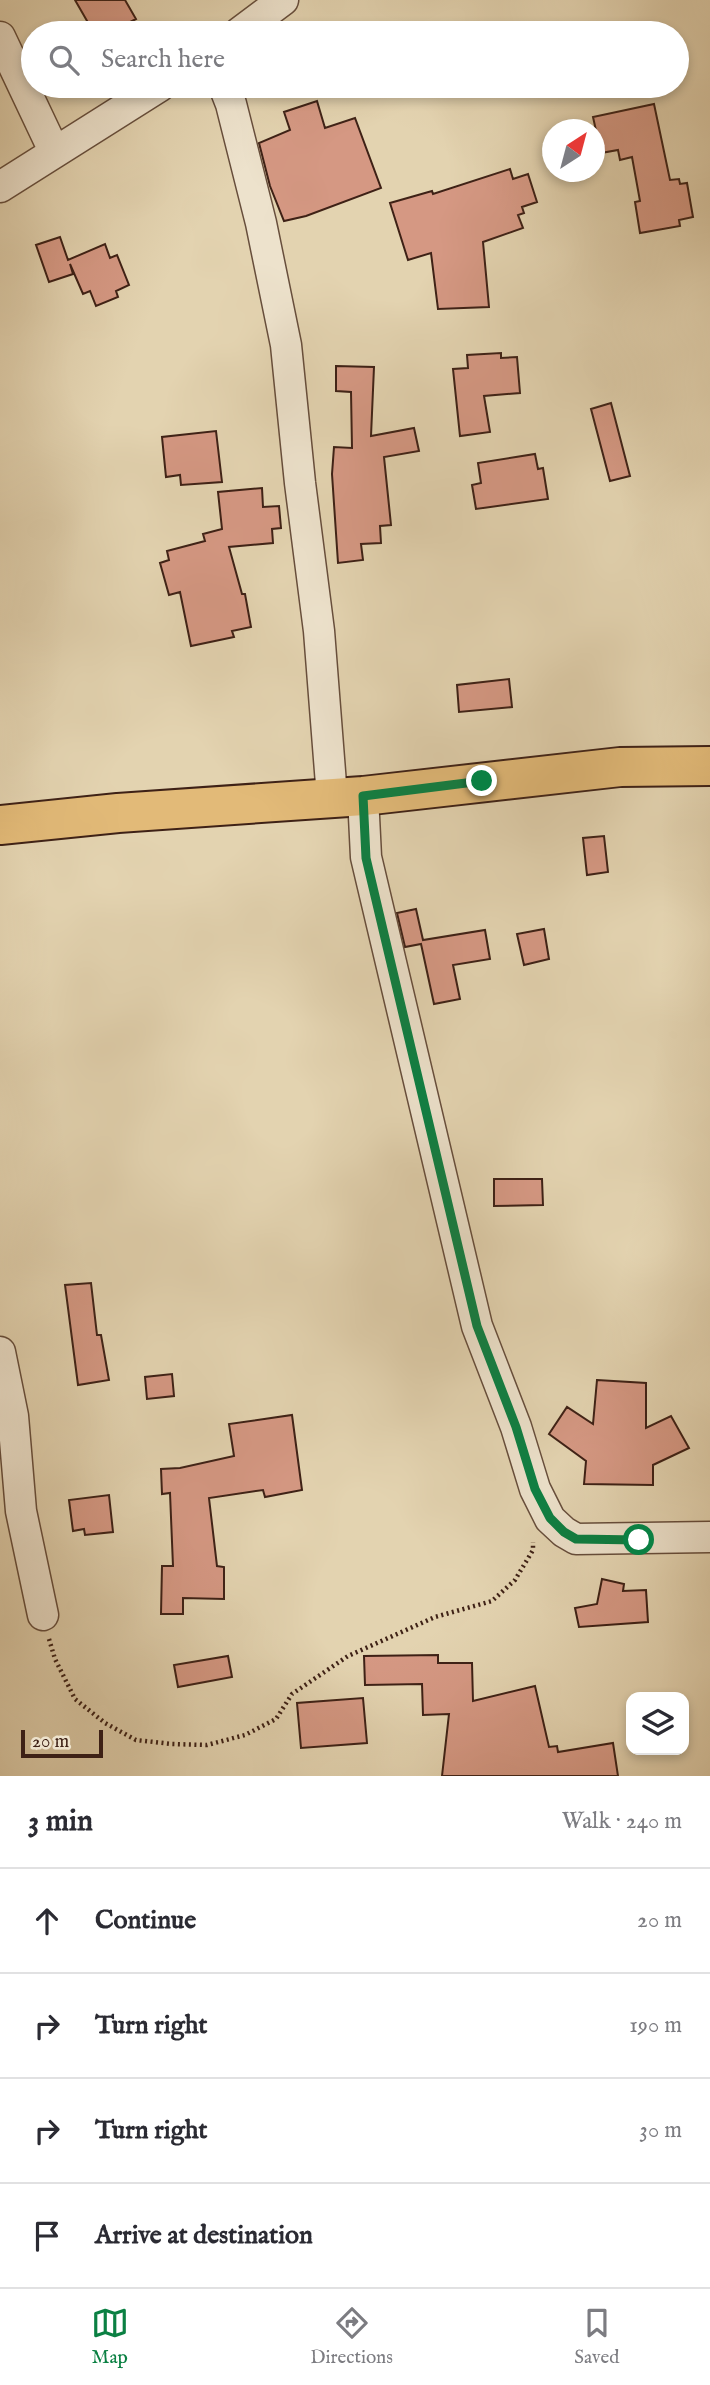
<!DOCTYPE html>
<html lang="en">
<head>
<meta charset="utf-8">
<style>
  :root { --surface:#fff; --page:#f7f7f7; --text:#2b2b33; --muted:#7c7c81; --line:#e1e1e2; --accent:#0b8043 }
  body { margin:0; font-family:"IM FELL English",serif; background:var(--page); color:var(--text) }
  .controls { position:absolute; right:21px; bottom:21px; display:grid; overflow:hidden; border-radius:14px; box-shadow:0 4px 10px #0003 }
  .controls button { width:63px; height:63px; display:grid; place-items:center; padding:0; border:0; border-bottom:2px solid var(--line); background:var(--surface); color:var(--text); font:35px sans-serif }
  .compass { position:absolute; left:542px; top:119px; width:63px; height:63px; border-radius:50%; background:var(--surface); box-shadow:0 4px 10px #0003; rotate:36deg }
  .scale { position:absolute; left:21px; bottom:18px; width:82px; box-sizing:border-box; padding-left:7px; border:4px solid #3e2116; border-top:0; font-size:19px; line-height:24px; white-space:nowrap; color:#3e2116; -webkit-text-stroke:5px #ede2cc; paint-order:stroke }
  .stop { position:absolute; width:21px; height:21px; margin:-16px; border:5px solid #0b8043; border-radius:50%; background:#fff }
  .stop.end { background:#0b8043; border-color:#fff; box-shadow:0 2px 7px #0008 }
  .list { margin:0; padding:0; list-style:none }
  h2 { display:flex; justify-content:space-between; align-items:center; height:91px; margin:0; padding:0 28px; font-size:30px }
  h2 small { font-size:23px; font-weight:400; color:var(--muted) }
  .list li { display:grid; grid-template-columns:46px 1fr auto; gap:21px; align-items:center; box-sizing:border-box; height:105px; padding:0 28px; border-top:2px solid var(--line) }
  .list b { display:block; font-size:26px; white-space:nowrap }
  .list em { font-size:23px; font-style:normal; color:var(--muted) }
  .icon { flex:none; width:38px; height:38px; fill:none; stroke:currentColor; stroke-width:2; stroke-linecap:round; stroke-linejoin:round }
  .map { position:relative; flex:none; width:710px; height:1776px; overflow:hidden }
  .search { position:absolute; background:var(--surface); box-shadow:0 4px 10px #0003; left:21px; right:21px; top:21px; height:77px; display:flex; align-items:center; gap:18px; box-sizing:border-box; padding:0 24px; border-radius:38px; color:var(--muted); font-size:26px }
  .sheet { height:511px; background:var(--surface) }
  nav { display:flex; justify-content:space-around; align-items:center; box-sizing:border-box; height:98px; border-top:2px solid var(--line); background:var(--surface); font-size:19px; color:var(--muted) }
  nav a { display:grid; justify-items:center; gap:4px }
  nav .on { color:var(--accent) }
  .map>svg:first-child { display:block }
  .building { fill:#d59883; stroke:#3e2116; stroke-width:2 }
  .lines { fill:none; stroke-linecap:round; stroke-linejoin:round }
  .minor-casing { stroke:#674e3c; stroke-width:33 }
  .major-casing { stroke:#3e2116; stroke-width:42 }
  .path { stroke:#3e2116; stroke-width:4.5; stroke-dasharray:2 3.5; stroke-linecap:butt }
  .minor { stroke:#ede2cc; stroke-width:30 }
  .major { stroke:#e2ba78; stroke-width:38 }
  .route { stroke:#0b8043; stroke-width:9 }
</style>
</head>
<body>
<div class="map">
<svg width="710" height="1776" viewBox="0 0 710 1776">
  <rect width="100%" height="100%" fill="#e3d3b0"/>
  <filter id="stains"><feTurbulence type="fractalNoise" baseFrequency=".00286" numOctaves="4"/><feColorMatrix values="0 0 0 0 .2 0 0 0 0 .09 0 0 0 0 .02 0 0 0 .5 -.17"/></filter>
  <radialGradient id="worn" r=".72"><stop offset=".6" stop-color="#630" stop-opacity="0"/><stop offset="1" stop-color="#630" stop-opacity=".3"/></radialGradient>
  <path class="building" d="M75,0h50l11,19 -27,14h-15z
    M317,101l8,27 30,-10 26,70 -75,28 -22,5 -14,-35 -11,-43 31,-13 -6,-18z
    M654,104l16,76 9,-1 1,5 7,-1 6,34 -14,3 1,6 -40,7 -5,-31 5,-1 -8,-44 -12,3 -2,-10 -17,3 -8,-36z
    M510,169l3,10 15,-5 9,28 -15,5 2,6 -6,2 5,13 -40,14 6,65 -51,2 -7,-56 -23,7 -18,-57 42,-12 1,3z
    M60,237l8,23 37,-16 5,14 7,-3 12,30 -13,6 2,6 -22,9 -6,-15 -7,3 -13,-30 3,10 -24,8 -13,-37z
    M501,353v5l16,-1 3,36 -36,3 6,36 -30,4 -7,-67 15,-1 -1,-13z
    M336,366l38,1 -3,69 43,-8 5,23 -35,6 7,68 -11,1 1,17 -20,1 2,16 -25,3 -6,-89 2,-27 18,1 -1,-56 -15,-1z
    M611,403l19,73 -20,5 -19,-72z
    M216,431l6,51 -41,3 -1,-10 -14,2 -4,-40z
    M535,454l3,15 5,-1 5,31 -72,10 -4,-24 9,-2 -3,-20z
    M262,488l1,19 16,-1 2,22 -9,1 1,14 -44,4 13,47h3l6,33 -19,4 2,6 -43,9 -11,-54 -11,3 -9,-32 9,-3 -2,-9 38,-10 -2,-7 19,-5 -4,-37z
    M509,679l3,28 -53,5 -2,-27z
    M604,836l4,36 -21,3 -4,-37z
    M416,909l7,31 62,-10 5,29 -37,6 7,34 -26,5 -13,-60 -16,3 -8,-34z
    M544,929l5,30 -25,6 -7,-31z
    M494,1179h48l1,26 -49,1z
    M91,1283l6,52h4l8,45 -31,5 -13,-100z
    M172,1374l2,22 -27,3 -2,-22z
    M597,1380l49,3v45l25,-12 18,32 -36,17v20l-69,-1 2,-23 -37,-27 18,-27 26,17z
    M292,1415l10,75 -37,7 -2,-7 -54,8 8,68 7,1v32l-41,-1v16h-22l1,-48h11l-3,-73 -8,1 -1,-25 19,-1 54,-12 -5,-32z
    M109,1495l4,37 -28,3 -1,-6 -11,2 -4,-31z
    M602,1579l22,5 -1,7 23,-1 2,32 -69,5 -4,-19 22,-4z
    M438,1655v8h34l1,38 62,-15 14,61 8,-1 1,6 55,-9 5,33h-176l7,-62 -26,1 -1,-31 -57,1 -1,-29z
    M228,1656l4,21 -54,10 -4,-22z
    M363,1698l4,45 -66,5 -4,-45z"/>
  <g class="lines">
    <g class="minor-casing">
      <path id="minor" d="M239,33l44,-33
        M0,37l54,114
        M224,86l7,18 30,119 25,122 14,138 19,148 13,166
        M0,187l160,-101
        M363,796l3,61 111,469 39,101 19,62 15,30 14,13 12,7 134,-2
        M0,1352l13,64 8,95 22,104"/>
    </g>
    <g class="major-casing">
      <path id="major" d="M0,825l118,-12 245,-17 257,-29 90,-1"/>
    </g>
    <path class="path" d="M49,1639l6,20 20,40 30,24 31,17 36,4 35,1 38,-10 31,-16 16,-25 56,-38 87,-39 57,-16 23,-21 18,-30v-8"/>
    <use href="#minor" class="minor"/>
    <use href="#major" class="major"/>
  </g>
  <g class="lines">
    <path class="route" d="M482,781l-119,15 3,62 111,468 39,101 19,62 15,29 14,14 12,7 63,1"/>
  </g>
  <rect width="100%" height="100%" filter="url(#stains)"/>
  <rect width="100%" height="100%" fill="url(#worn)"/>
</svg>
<div class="controls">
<button><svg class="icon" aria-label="layers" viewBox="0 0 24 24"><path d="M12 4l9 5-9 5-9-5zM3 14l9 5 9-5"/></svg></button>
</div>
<svg class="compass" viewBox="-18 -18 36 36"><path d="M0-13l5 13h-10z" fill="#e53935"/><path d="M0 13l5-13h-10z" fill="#7c7c81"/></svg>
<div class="scale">20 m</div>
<div class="stop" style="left:639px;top:1540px"></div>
<div class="stop end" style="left:482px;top:781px"></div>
<div class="search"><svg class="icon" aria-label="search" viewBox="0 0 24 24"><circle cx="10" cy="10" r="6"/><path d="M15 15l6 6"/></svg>Search here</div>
</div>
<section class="sheet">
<h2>3 min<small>Walk · 240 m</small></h2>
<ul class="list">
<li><svg class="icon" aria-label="ahead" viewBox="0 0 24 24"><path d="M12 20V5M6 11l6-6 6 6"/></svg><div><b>Continue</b></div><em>20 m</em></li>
<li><svg class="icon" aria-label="right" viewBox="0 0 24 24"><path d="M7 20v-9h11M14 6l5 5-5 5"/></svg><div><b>Turn right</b></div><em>190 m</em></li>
<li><svg class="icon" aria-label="right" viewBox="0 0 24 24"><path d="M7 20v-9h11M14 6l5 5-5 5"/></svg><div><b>Turn right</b></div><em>30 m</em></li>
<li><svg class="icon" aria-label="arrive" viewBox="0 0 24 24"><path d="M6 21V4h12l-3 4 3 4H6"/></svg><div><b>Arrive at destination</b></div></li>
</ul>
</section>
<nav>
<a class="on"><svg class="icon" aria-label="map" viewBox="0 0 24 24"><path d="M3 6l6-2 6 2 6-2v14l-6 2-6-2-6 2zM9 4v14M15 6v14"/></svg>Map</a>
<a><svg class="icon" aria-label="directions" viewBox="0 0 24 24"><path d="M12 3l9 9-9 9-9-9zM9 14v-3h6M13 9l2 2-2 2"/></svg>Directions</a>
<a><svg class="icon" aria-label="saved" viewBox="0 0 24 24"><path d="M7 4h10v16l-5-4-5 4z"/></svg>Saved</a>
</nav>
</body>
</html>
